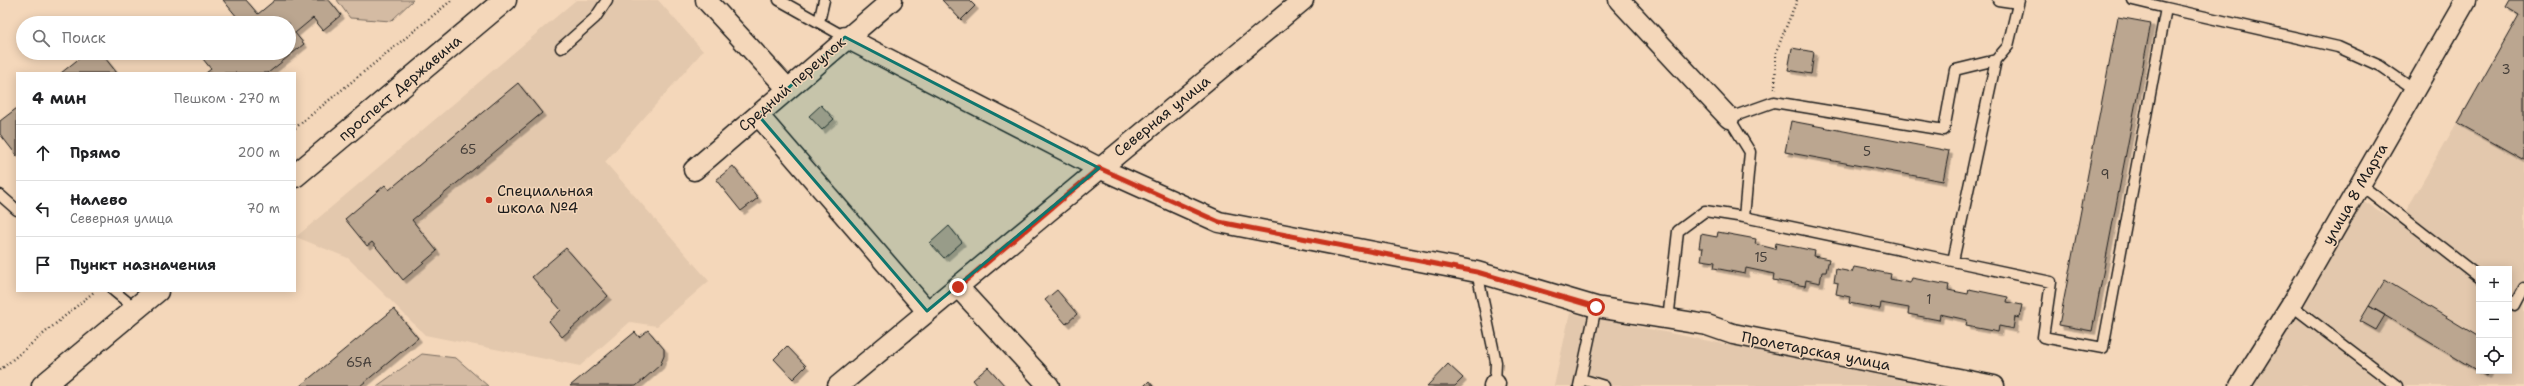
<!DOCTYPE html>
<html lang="ru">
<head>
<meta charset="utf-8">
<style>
  :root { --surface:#fff; --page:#f2f2f2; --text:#202124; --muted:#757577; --line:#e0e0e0 }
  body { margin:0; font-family:"Shantell Sans",sans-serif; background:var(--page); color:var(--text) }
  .controls { position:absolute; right:12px; bottom:12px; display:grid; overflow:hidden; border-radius:0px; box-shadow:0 2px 10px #0003 }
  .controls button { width:36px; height:36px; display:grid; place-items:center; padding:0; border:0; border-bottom:1px solid var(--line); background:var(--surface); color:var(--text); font:20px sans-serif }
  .stop { position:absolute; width:12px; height:12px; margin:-9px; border:3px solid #c8321e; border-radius:50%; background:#fff }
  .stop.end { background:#c8321e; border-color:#fff; box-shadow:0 1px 4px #0008 }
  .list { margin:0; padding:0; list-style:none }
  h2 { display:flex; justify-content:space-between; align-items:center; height:52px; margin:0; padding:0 16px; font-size:17px }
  h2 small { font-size:13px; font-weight:400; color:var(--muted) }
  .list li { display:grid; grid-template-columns:26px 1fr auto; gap:12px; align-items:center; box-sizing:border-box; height:56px; padding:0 16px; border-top:1px solid var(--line) }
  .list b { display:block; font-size:15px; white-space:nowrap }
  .list p { margin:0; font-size:13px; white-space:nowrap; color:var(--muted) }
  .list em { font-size:13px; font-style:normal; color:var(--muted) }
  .icon { flex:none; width:22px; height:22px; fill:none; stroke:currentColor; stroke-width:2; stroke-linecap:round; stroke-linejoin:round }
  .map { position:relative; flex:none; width:2524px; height:386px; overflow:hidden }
  .search { position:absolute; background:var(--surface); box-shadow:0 2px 10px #0003; left:16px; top:16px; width:280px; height:44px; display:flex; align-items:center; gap:10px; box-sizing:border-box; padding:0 14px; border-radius:22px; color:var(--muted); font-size:15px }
  .panel { position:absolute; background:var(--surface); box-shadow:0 2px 10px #0003; left:16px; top:72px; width:280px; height:220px; border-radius:0px }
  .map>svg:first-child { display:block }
  .built { fill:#e3c8ad; fill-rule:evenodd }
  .green { fill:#d4bba3; stroke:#786c60 }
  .building { fill:#bba690; stroke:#1c1c1c; filter:url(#shadow) }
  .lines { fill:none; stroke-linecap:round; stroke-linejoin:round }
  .service-casing { stroke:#1c1c1c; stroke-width:13 }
  .minor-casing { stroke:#1c1c1c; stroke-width:23 }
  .secondary-casing { stroke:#1c1c1c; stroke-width:25 }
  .path { stroke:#1c1c1c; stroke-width:2.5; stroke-dasharray:1 3; stroke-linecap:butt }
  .service { stroke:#f4d7ba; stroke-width:10 }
  .minor { stroke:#f4d7ba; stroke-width:20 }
  .secondary { stroke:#f4d7ba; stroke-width:22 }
  .route { stroke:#c8321e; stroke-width:5 }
  .marked { fill:#0f766e; fill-opacity:0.2; stroke:#0f766e; stroke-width:3; stroke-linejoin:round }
  .poi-dot { fill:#c8321e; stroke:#f4d7ba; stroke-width:1.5 }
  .labels { text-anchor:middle; stroke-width:3; stroke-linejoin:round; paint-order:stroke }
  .number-label { font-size:13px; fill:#443e39 }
  .street-label { font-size:15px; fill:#1c1c1c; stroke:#f4d7ba }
  .poi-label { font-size:15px; fill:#1c1c1c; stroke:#f4d7ba; text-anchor:start }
</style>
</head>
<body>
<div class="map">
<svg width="2524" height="386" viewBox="0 0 2524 386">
  <defs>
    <filter id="shadow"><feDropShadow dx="3.5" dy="3.5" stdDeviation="0" flood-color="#0004"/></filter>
  </defs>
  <rect width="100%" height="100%" fill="#f4d7ba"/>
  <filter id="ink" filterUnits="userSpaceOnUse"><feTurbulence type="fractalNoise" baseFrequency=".025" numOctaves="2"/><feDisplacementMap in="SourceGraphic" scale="8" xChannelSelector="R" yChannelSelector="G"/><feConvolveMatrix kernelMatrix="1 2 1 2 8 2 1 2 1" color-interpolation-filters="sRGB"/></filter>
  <g filter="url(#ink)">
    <path class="built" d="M576,0h82l45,51 -98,111 104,119 -52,45 -27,-4 -50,44 -155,-31 -77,-77 -52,-21z
      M2510,0h14v386h-273l111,-186 37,23 120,-208 -13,-8zM2479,269h30v102h-30z
      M1570,313l363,73h-379z"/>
    <path class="green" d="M337,0h76l-22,21 -41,-3z
      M422,354l34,4 32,28h-111z"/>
    <path class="building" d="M223,0h23l12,14 17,-14h54l12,15 -18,15 -10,-12 -18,15 9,11 -36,29h-62l5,-4 -8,-10 7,-6h79v-30h-47z
      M942,0h27l6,6 -14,14z
      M2510,0h14v160l-66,-37 61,-108 -13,-8z
      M2118,17l33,6 -59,308 -33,-6z
      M1792,48l22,4 -3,22 -23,-4z
      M86,53h15l16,20h-56z
      M518,83l24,30 -130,107 25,31 -34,29 -31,-38 -5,4 -22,-27 40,-34 4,5z
      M821,105l13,14 -12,11 -13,-14z
      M17,108v48l-17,-22v-13z
      M1791,121l158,30 -6,30 -158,-29z
      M733,166l25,32 -17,13 -25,-31z
      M949,226l13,16 -18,16 -14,-15z
      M1718,232l38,7 -1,5 20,5 1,-6 39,8 -1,5 15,3 -3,13h-4l-2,11 -14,-3 -1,6 -32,-6 1,-6 -28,-6 -1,6 -31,-6 1,-6 -14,-2 2,-12h-4l2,-14 16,3z
      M566,248l42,48 -46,41 -13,-16 12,-11 -29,-33z
      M1854,267l37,7 -1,5 20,4 2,-5 37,7 -1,5 20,4 1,-5 39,8 -1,5 15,3 -3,13 -4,-1 -2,12 -14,-3 -1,6 -32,-6 1,-6 -27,-6 -1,6 -31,-6 1,-6 -28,-5 -1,6 -31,-6 1,-6 -14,-3 2,-11 -4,-1 2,-13 16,3z
      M2385,280l94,57v34h10l-3,5 -117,-70z
      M1057,290l20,24 -11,10 -21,-24z
      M2369,306l16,9 -9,15 -16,-9z
      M394,309l24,29 -58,48h-60z
      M648,330l16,19v7l-4,9 -24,21h-66l65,-54 4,5z
      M787,346l19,20 -13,13 -19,-20z
      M1448,364l15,14 -8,8h-28z
      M988,367l17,19h-27l-5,-6z
      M1149,381l4,5h-9z"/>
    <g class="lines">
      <g class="service-casing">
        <path id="service" d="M779,0l66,37
          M1998,0l20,3
          M2166,8l172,39 42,19 36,25
          M819,22l5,-22
          M561,48l34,-30 12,-18
          M2361,185l118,92
          M0,195l17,15
          M1744,217l6,-65 -21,-34 45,-16 170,28 11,-60 41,-10
          M1953,261l98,21 -8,55 60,11 63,-340 -33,-8
          M1477,272l19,90 -1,22
          M114,291l22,18
          M2509,300l6,5 9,-17
          M2291,305l106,81
          M1668,320l10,-89 27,-20 39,6 209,44 43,-201 12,-14 11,-46
          M1581,379l23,7
          M1579,386l17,-79"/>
      </g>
      <g class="minor-casing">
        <path id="minor" d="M706,0l81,88
          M1619,0l110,118
          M845,37l254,131 120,54 258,50 119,35 111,18 26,9 261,52
          M758,115l169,196
          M694,170l198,-170
          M958,287l91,99
          M838,386l465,-386
          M1494,386l1,-2
          M2240,386l51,-81 175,-305"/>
      </g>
      <g class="secondary-casing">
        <path id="secondary" d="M295,176l210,-176
          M43,386l114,-95"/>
      </g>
      <path class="path" d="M1775,89l1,-37 21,-52
        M295,128l157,-128
        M0,370l95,-79"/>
      <use href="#service" class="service"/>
      <use href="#minor" class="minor"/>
      <use href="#secondary" class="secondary"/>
    </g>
  </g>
  <g class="lines" filter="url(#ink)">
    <path class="route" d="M958,287l141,-119 120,54 258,50 119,35"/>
  </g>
  <path class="marked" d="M845,37l254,131 -172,143 -169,-196z"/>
  <circle class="poi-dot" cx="489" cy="200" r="4"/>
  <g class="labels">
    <g class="number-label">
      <text x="2506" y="74">3</text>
      <text x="468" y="154">65</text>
      <text x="1867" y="156">5</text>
      <text x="2105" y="179">9</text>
      <text x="1761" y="262">15</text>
      <text x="1929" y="304">1</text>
      <text x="359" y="367">65А</text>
    </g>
    <g class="street-label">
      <text transform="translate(792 84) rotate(-41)" y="5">Средний переулок</text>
      <text transform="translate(400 88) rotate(-40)" y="5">проспект Державина</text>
      <text transform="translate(1162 116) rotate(-39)" y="5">Северная улица</text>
      <text transform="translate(2355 194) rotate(-60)" y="5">улица 8 Марта</text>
      <text transform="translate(1816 351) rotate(11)" y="5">Пролетарская улица</text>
    </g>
    <g class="poi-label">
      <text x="497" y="196">Специальная<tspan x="497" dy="17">школа №4</tspan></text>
    </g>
  </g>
</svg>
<div class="controls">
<button>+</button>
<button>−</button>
<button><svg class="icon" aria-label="locate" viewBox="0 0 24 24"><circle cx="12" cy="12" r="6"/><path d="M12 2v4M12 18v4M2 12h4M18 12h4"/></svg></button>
</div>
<div class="stop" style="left:1596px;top:307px"></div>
<div class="stop end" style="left:958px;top:287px"></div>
<div class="search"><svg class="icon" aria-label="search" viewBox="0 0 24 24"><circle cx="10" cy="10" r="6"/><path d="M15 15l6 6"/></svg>Поиск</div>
<section class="panel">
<h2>4 мин<small>Пешком · 270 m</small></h2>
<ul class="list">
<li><svg class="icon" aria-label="ahead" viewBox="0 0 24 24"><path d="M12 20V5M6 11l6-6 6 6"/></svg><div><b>Прямо</b></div><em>200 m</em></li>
<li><svg class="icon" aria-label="left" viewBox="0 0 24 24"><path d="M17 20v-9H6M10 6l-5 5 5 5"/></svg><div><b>Налево</b><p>Северная улица</p></div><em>70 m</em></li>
<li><svg class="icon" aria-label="arrive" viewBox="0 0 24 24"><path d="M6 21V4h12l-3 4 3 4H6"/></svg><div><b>Пункт назначения</b></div></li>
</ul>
</section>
</div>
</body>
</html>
